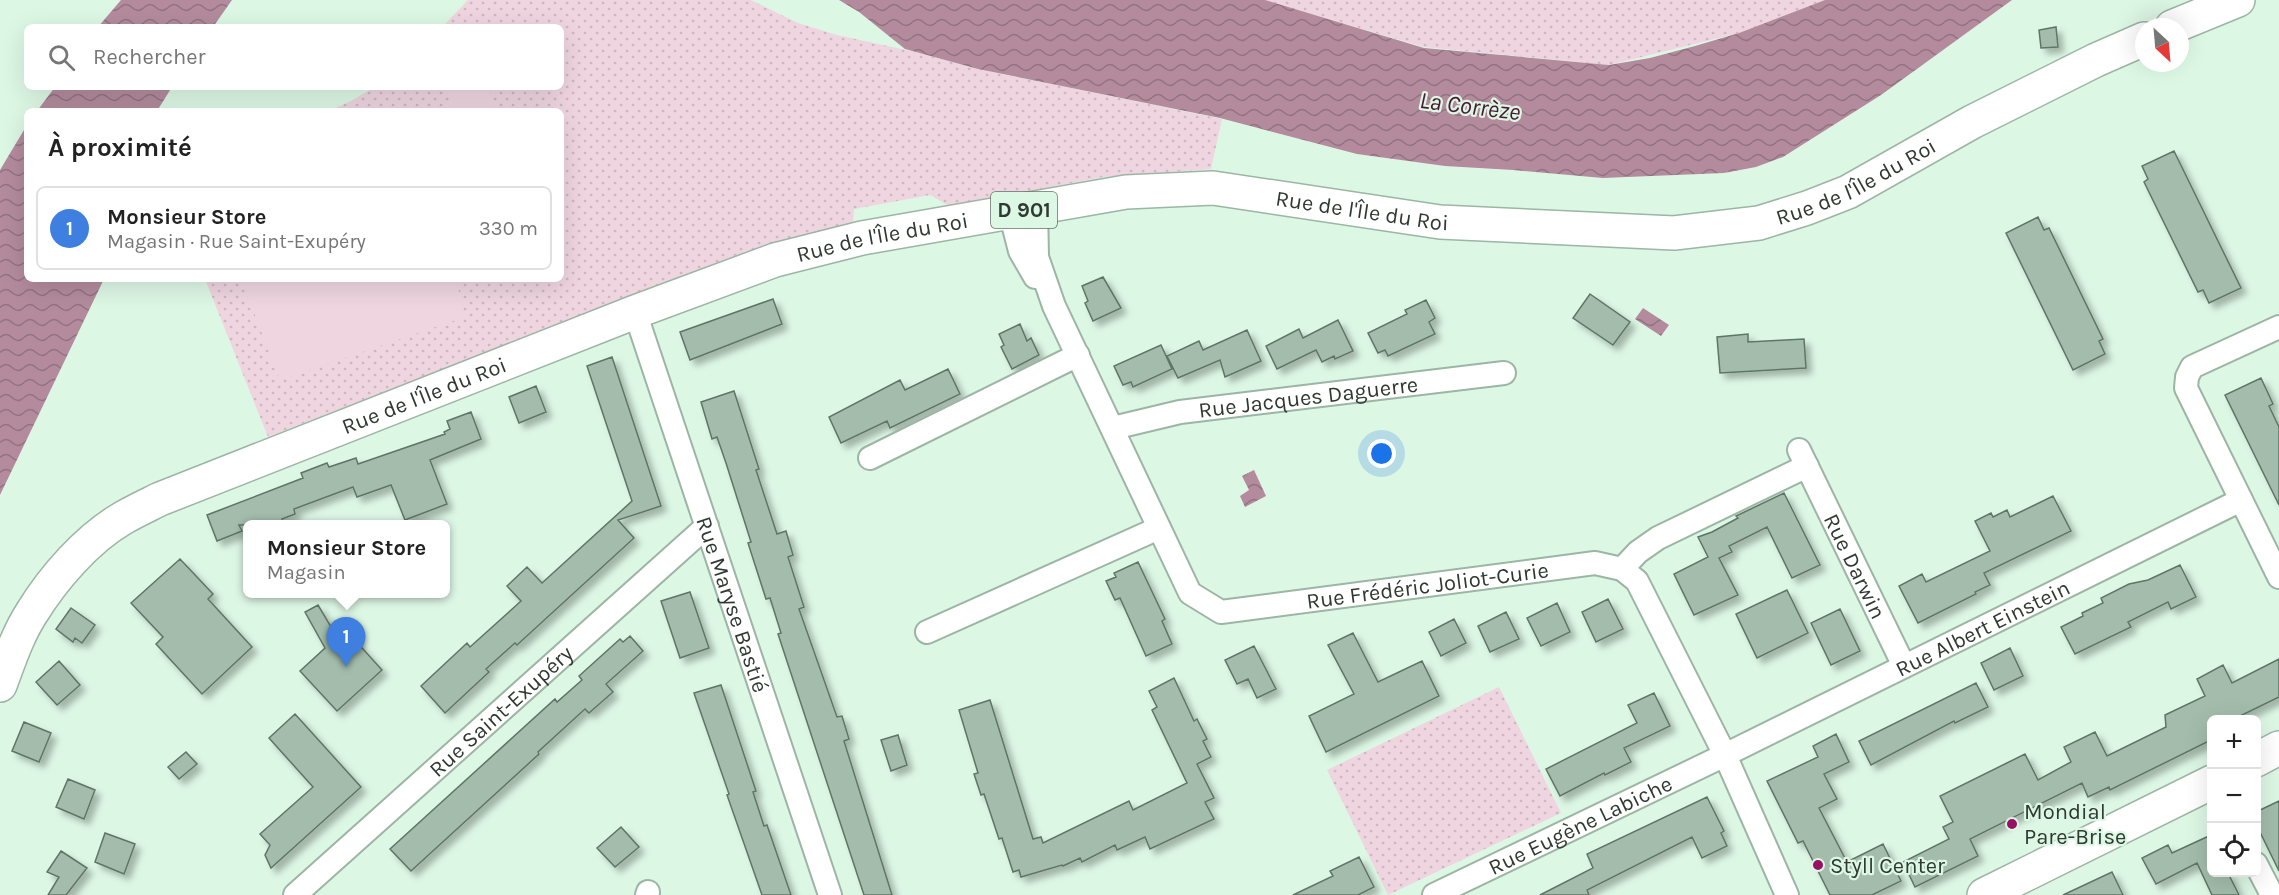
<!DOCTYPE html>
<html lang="fr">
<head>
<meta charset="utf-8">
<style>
  :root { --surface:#fff; --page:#f2f2f2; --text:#222; --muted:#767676; --line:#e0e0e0; --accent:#7c3aed }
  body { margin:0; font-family:Karla,sans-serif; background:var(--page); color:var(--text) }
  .controls { position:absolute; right:18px; bottom:18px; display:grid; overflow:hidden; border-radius:9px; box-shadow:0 6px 24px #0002 }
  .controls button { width:54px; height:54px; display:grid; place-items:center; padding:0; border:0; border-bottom:2px solid var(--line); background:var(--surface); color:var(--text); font:30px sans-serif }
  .compass { position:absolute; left:2135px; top:18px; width:54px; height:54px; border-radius:50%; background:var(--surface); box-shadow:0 6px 24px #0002; rotate:154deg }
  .you { position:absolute; left:1382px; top:454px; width:21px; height:21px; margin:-15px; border:4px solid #fff; border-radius:50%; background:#1a73e8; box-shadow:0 0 0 9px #1a73e833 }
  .badge { display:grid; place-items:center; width:39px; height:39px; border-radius:50%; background:var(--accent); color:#fff; font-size:20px; font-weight:700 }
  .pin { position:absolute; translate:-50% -50px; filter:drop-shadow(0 2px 3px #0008) }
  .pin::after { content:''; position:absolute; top:32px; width:21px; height:18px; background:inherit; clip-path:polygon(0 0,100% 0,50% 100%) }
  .popup { position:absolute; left:243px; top:520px; width:207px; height:78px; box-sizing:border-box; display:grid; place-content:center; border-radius:9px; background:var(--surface); filter:drop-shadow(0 2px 4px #0005); font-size:20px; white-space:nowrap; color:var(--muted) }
  .popup b { font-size:22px; color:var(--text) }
  .popup::after { content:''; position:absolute; left:50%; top:100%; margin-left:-12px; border:12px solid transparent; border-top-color:var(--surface) }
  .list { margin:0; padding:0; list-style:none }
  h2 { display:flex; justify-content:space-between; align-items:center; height:78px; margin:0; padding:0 24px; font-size:26px }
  h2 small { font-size:20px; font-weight:400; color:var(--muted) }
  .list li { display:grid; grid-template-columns:39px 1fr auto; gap:18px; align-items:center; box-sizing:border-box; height:84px; margin:0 12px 12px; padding:0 12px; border:2px solid var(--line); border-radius:9px }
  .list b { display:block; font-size:22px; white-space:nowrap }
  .list p { margin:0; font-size:20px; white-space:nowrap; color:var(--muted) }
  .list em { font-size:20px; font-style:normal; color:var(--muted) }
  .icon { flex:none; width:33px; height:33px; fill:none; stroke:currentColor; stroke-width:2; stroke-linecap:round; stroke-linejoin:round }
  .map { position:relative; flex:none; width:2279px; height:895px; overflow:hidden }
  .search { position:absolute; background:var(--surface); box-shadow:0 6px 24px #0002; left:24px; top:24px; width:540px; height:66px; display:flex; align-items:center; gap:15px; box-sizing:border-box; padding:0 21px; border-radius:9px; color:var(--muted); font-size:22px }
  .panel { position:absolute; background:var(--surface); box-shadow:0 6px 24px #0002; left:24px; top:108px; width:540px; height:174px; border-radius:9px }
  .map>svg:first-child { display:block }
  .park { fill:url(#park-dots) }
  .garden { fill:#efd5e0 }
  .water { fill:url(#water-waves) }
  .building { fill:#a3bcab; stroke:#5f7566; stroke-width:1.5; filter:url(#shadow) }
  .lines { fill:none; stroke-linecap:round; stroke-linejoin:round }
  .minor-casing { stroke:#9cb5a4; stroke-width:26 }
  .primary-casing { stroke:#9cb5a4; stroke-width:36 }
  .minor { stroke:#fff; stroke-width:22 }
  .primary { stroke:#fff; stroke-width:33 }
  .poi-dot { fill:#980f63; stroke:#ddf7e5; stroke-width:2 }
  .labels { text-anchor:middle; stroke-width:4.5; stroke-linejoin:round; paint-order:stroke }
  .shield { fill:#ddf7e5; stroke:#637268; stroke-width:1.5 }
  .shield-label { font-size:21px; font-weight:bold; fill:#2f3932 }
  .street-label { font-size:22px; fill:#2f3932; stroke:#ddf7e5 }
  .poi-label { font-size:22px; fill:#2f3932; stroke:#ddf7e5; text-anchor:start }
  .water-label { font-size:24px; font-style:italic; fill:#4a1833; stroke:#ddf7e5 }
</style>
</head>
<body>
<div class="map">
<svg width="2279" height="895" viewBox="0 0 2279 895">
  <defs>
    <pattern id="park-dots" width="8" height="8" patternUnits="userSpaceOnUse" patternTransform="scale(1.5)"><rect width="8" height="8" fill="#efd5e0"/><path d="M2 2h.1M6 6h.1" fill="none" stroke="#cdb8c1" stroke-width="1.8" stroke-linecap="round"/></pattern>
    <pattern id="water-waves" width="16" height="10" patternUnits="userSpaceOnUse" patternTransform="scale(1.5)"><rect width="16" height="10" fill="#b38b9d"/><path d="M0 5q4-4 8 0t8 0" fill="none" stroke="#927381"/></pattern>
    <filter id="shadow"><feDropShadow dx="5.5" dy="5.5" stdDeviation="3" flood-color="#0004"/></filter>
  </defs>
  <rect width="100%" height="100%" fill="#ddf7e5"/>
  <path class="park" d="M468,0h283l47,23 39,12 83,18 58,16 244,50 -11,50 -108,8 -154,29 -19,-11 -76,14 -1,13 -108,30 -477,185 -63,-158h356v-168h-232l22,-10 24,-14h186v-60h-119z
    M1256,0h569l-86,33 -130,32 -185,-18 -123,-36z
    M1499,687l62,126 -173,82 -61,-125z"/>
  <path class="garden" d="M450,87h40l1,24h-39z
    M241,279h215l9,38 -185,63z"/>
  <path class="water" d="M121,0h111l-19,27h-115z
    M839,0h426l159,48 185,17 41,-7 45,-12 44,-13 86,-33h187l-131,95 -98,62 -27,10 -32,6 -121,5 -90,-8 -68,-4 -88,-12 -137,-36 -242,-49 -73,-20 -46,-37z
    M55,87h117l-15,24h-120z
    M27,125v154h77l-104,216v-325z
    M1643,308l26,17 -8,11 -26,-17z
    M1254,470l12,26 -21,11 -5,-11 9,-6 -7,-14z"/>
  <path class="building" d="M2056,27l2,20 -17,1 -2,-18z
    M2174,151l67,137 -32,15 -6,-13 -5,2 -54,-110 4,-3 -6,-13z
    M2038,217l6,13 5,-2 54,111 -4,2 6,13 -32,16 -67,-137z
    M1103,277l18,31 -28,13 -8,-18 3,-2 -6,-15z
    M1590,294l40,28 -17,23 -40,-27z
    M773,299l9,25 -92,36 -10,-28z
    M1426,300l9,18 -6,4 6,12 -47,22 -3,-6 -7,3 -10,-20 39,-19 -2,-4z
    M1338,320l15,31 -18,8 -1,-3 -12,6 -6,-12 -39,19 -11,-23 33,-17 4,9z
    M1020,324l7,17 4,-3 8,17 -27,14 -11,-22 3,-2 -5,-11z
    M1247,330l14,31 -36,16 -5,-17 -42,18 -11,-22 32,-15 4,9z
    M1748,334v8l56,-3 2,29 -86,5 -3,-36z
    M1161,345l11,24 -39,18 -2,-5 -8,3 -9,-19z
    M612,357l49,149 -43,14 16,18 -117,107 -2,-2 -29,26 3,3 -44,41 -24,-27 46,-43 3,4 51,-46 -14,-15 20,-19 15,16 90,-82 -45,-135z
    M948,369l12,25 -70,34 -3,-7 -46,22 -12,-26 71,-37 5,10z
    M2261,378l12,26 -4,2 10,21v78l-54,-110z
    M536,386l10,26 -27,11 -10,-26z
    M734,391l25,78 -3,1 21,64 9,-3 7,24 -5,2 16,50 -5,2 38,108 5,-1 7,23 -5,2 48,154h-28l-86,-261 3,-1 -11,-35 -4,1 -18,-56 3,-1 -25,-79 -9,-26 -5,2 -11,-37z
    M471,412l10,27 -51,21 17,44 -42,16 -14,-35 -34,12 -4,-10 -59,22 1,5 -13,5 1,6h-44l3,6 -25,10 -10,-26 96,-37 -2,-5 26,-10 2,4 27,-9 2,6 87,-30 -1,-2 6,-3 -3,-8z
    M1784,493l36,72 -28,13 -25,-51 -38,19 3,6 -13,6 19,37 -44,20 -20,-41 34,-17 -10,-20 14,-5 26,-14 -2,-2z
    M2053,496l18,35 -87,42 6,12 -15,7 1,2 -58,29 -19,-37 23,-12 4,8 64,-31 -15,-30 16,-8 2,4 14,-7 3,7z
    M180,559l33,35 -5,5 44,48 -50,47 -46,-50 7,-7 -32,-34z
    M1138,562l27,57 -3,2 10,23 -26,12 -26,-58 -5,2 -9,-19 10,-4 -2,-4z
    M2180,565l16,32 -25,12 -3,-7 -40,20 3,5 -56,27 -14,-27 22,-11 -1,-3 21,-10 -2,-5 28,-14 19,-4z
    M1787,590l21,43 -51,25 -21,-44z
    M690,592l19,56 -29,10 -19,-57z
    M1608,599l15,30 -27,13 -14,-30z
    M1557,603l13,29 -29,14 -14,-28z
    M318,605l19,32 8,-8 37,41 -45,41 -37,-40 25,-23 -20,-36z
    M71,608l24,17 -13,18 -7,-5 -2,4 -17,-13z
    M1840,609l20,42 -29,14 -20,-42z
    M1506,612l13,27 -29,13 -12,-26z
    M1454,619l12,24 -25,13 -12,-24z
    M1353,633l25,49 44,-21 17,35 -113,56 -17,-36 45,-22 -26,-49z
    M630,636l13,15 -37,33 7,8 -24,21 -4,-4 -47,43 1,2 -128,117 -21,-22 165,-150 2,3 25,-22 -3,-4 41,-37 3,3z
    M1254,646l22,43 -19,9 -9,-19 -11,5 -12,-24z
    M2010,648l13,28 -29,14 -13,-27z
    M2279,659v38l-47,23h-21v20l-101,50 -1,-3 -21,10 -6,-14 -112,56 8,17 -63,31 -12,-25 46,-23 -6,-12 10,-5 -13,-26 85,-42 13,26 33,-18 -7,-15 31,-15 12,24 59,-29 -1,-12 40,-19 -8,-17 26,-14 9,18z
    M59,661l21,24 -23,20 -21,-23z
    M1174,678l20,43 3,-2 10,20 -4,2 8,16 -14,7 17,34 -9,4 9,17 -64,30 -5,-12 -28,13 -2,-5 -33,17 -2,-4 -17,8 -1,-1 -41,12 -2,-7 -6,2 -11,-34 -3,1 -15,-45 -3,1 -7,-21 4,-1 -19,-63 31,-10 43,139 8,-2 2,6 86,-42 4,9 54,-27 -35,-73 5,-3 -8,-16z
    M1976,683l12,24 -33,16 -1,-2 -83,44 -12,-24z
    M721,685l35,106 -3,1 11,34 3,-1 24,70h-29l-35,-100 2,-1 -35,-101z
    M1654,693l16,33 -46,22 7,14 -26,13 -1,-2 -44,23 -14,-27 91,-46 -9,-18z
    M295,714l66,73 -90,81 -6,-13 5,-10 -10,-11 53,-47 -44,-49z
    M24,722l27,11 -12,29 -27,-11z
    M1836,734l13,28 -25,12 13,25 -18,9 28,54 36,-18 18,37 -29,14h-42l-27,-54 -5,2 -31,-62 51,-24 -5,-11z
    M898,735l9,30 -16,6 -10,-31z
    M186,752l11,12 -18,15 -11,-12z
    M68,779l27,11 -11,29 -28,-12z
    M1707,797l17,34 -3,2 6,13 -25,12 -10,-21 -105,53 2,5h-49l53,-27 -6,-14z
    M2279,801v70l-23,-47 4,-14z
    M621,827l18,20 -24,20 -18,-19z
    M105,833l30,11 -11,30 -29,-12z
    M2211,835v38h17l11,22h-27l-15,-32 -41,21 -14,-26 26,-13 4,8z
    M61,851l26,17 -21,27h-18l11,-18 -12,-5z
    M1359,857l15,30 -16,8h-65l40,-19 -3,-5z
    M2112,872l11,23h-60z"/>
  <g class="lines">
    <g class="minor-casing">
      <g id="minor">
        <path id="s1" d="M1036,207l1,50 17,49 136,287 31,19 374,-49 27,6 15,12 88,174 62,140"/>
        <path d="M1010,212l10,39 15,26"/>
        <path id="s2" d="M635,312l195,583"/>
        <path d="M2279,327l-87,40 -5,10 -1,11 93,189"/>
        <path id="s3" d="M1113,428l67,-16 324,-39"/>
        <path id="s4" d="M1799,450l105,216"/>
        <path d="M870,458l208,-103"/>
        <path d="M1622,569l16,-17 20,-14 149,-72"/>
        <path d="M927,632l232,-104"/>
        <path d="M2256,864l16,31"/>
        <path id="s5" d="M295,895l412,-369"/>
        <path d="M647,895l1,-3"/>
        <path id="s6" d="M1434,895l291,-140 516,-255"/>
      </g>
    </g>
    <g class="primary-casing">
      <g id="primary">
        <path d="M2172,27l66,-27"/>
        <path id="s7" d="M0,685c9,-24 17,-49 31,-71 22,-36 56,-75 92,-96 12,-7 25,-13 37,-19l475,-187 140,-52 87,-22 264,-46 87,-4 227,34 234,11 85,-10 48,-15 41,-16 124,-70 124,-62 48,-21"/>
        <path d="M2256,760l23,-12"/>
        <path d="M1984,895l228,-113"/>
      </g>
    </g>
    <use href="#minor" class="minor"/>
    <use href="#primary" class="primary"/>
  </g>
  <g class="poi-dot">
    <circle cx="2012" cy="824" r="6"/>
    <circle cx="1818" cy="865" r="6"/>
  </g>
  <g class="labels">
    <rect class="shield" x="991" y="192" width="66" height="36" rx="4.5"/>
    <g class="shield-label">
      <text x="1024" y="217">D 901</text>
    </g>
    <g class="street-label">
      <text dy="8" stroke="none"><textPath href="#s7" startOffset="2013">Rue de l'Île du Roi</textPath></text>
      <text dy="8" stroke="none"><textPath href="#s7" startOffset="1509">Rue de l'Île du Roi</textPath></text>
      <text dy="8" stroke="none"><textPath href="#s7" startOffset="1023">Rue de l'Île du Roi</textPath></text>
      <text dy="8" stroke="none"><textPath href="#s7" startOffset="537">Rue de l'Île du Roi</textPath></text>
      <text dy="8" stroke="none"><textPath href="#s3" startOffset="198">Rue Jacques Daguerre</textPath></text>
      <text dy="8" stroke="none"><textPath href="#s4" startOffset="129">Rue Darwin</textPath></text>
      <text dy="8" stroke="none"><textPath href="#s1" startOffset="664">Rue Frédéric Joliot-Curie</textPath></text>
      <text dy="8" stroke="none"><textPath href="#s2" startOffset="308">Rue Maryse Bastié</textPath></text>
      <text dy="8" stroke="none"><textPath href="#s6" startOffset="610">Rue Albert Einstein</textPath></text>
      <text dy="8" stroke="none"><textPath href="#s5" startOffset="276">Rue Saint-Exupéry</textPath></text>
      <text dy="8" stroke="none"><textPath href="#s6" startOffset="162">Rue Eugène Labiche</textPath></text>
    </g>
    <g class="poi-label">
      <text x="2024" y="819">Mondial<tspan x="2024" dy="25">Pare-Brise</tspan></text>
      <text x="1830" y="873">Styll Center</text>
    </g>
    <g class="water-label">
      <text transform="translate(1470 106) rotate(7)" y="8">La Corrèze</text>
    </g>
  </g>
</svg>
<div class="controls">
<button>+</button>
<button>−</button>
<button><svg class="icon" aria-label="locate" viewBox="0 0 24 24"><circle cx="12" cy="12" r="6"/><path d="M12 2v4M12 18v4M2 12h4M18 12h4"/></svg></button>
</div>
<svg class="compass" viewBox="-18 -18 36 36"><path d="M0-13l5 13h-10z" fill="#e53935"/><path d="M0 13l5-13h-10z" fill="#767676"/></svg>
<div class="you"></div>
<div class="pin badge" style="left:346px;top:667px;background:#3f7fe0">1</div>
<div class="popup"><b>Monsieur Store</b>Magasin</div>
<div class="search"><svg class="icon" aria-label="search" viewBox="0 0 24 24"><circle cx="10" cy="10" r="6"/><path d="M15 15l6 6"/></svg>Rechercher</div>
<section class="panel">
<h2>À proximité<small></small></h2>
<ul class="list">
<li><span class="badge" style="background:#3f7fe0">1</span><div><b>Monsieur Store</b><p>Magasin · Rue Saint-Exupéry</p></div><em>330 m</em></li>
</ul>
</section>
</div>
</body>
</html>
